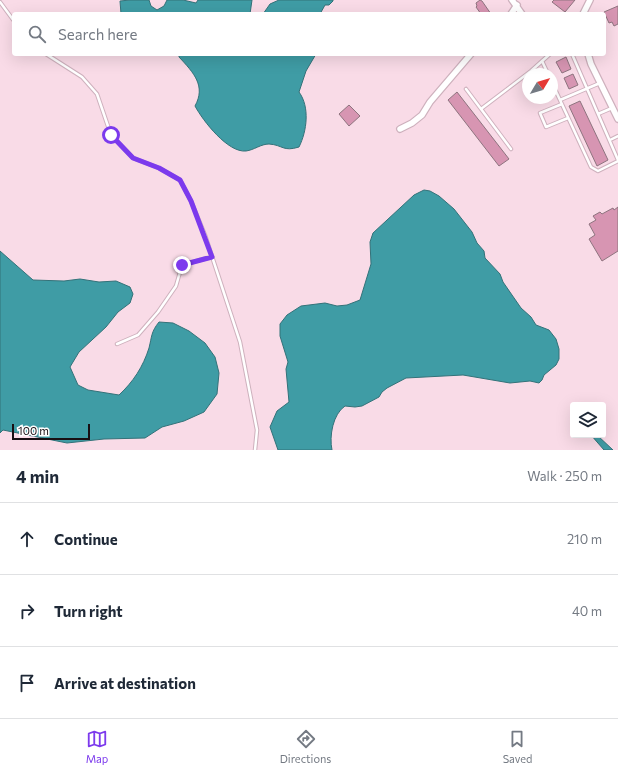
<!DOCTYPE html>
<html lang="en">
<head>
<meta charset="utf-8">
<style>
  :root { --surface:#fff; --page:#f2f2f3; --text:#1f2937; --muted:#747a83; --line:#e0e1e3; --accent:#7c3aed }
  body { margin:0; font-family:Commissioner,sans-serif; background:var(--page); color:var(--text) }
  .controls { position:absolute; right:12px; bottom:12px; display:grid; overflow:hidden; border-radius:4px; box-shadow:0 4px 16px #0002 }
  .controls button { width:36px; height:36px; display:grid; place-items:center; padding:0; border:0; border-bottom:1px solid var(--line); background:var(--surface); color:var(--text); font:20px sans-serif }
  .compass { position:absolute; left:522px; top:68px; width:36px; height:36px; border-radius:50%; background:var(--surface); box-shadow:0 4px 16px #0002; rotate:52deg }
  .scale { position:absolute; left:12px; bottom:10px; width:78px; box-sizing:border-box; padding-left:4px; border:2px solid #180f13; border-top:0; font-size:11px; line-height:14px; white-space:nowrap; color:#180f13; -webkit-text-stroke:3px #fff; paint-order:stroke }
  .stop { position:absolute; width:12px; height:12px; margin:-9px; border:3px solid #7c3aed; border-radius:50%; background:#fff }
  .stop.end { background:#7c3aed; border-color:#fff; box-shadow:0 1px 4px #0008 }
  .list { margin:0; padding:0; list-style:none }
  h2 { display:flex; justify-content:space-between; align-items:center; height:52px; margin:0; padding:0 16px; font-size:17px }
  h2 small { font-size:13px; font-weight:400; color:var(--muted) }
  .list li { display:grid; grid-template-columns:26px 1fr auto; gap:12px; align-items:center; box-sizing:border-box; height:72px; padding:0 16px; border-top:1px solid var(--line) }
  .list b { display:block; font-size:15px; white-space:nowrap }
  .list em { font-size:13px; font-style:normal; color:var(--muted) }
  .icon { flex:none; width:22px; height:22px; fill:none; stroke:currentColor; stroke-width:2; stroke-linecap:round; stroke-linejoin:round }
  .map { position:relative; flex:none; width:618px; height:450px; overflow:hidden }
  .search { position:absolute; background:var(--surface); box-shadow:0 4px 16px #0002; left:12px; right:12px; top:12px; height:44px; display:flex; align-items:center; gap:10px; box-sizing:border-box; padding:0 14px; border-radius:4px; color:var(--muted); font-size:15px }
  .sheet { height:268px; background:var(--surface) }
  nav { display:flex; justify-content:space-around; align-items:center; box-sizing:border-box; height:56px; border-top:1px solid var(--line); background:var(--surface); font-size:11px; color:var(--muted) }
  nav a { display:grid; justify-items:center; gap:2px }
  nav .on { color:var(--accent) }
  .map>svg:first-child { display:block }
  .water { fill:#3f9ca5; stroke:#337279 }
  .building { fill:#d795b2; stroke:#8e747f }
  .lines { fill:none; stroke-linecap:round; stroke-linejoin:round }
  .service-casing { stroke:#ceb1bd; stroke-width:4.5 }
  .minor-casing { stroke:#ceb1bd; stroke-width:8 }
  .service { stroke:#fff; stroke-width:2.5 }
  .minor { stroke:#fff; stroke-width:5.5 }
  .route { stroke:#7c3aed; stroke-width:5 }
</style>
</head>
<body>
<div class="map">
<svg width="618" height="450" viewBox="0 0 618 450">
  <rect width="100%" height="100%" fill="#f9dbe7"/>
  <path class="water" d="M130,0h19l2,6 6,4 7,-4 3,-6h16l13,3 2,-3h54l-2,14h-129l-1,-13z
    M279,0h54v1l-4,4h-4l-5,9h-57l7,-10z
    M179,54h137l-10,17 -7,21c11,15 8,39 0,55 -16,5 -16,-2 -30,-3 -8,0 -15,6 -23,7 -18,2 -43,-30 -51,-45 11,-20 -1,-33 -16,-49z
    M424,190l6,1 9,5 15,13 18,23 5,11 7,8 1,7 15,16 3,8 18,26 10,9 5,8 13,5 7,9 3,10v10l-3,6 -12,10 -2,5 -3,3 -9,-2 -20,2 -47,-8 -57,3 -19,10 -5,4 -3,5 -17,9 -7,1 -10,-1c-12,8 -16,30 -13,44h-54l-8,-23 7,-16 12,-9 -3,-33 2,-7 -8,-26v-12l7,-9 14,-9 24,-3 12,3 10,-1 13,-5 11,-36 -1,-22 3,-9 41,-38z
    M0,251l33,29 31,1 16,-2 19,3 17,-1 14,6 3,7 -3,9 -12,9 -12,15 -27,25 -9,15 8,18 10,5 31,5c14,-13 24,-28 30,-47 3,-12 2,-16 10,-26l14,1 16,8 16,12 10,14 4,16 -2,21 -13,18 -20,9 -22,6 -17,11 -41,1 -37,4 -64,-13 -3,3z
    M591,435h6l16,15h-9z"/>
  <path class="building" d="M480,0l2,1 9,13h-10l-5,-7 1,-1 -1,-3z
    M554,0h21l-10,12 -13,-10z
    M618,6v18l-4,2 -2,-4 -3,1 -5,-11z
    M566,57l5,12 -9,4 -6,-11z
    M573,74l5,11 -9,4 -5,-11z
    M457,92l52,67 -10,7 -51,-66z
    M580,101l28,59 -11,6 -28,-60z
    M349,105l11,11 -11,10 -10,-12z
    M618,207v44l-16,10 -13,-22 6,-4 -6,-11 7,-4 -3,-4 7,-4 2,2 11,-6 1,2z"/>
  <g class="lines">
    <g class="service-casing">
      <path id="service" d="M0,2l14,19
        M46,54l36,23 15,17 14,41 22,23 26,10 21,12 11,21 14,34 35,107 17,88 -2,20
        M572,54l46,106
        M542,61l6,13
        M552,83l8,17 40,-17
        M466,89l15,20
        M560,100l31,67 7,4 20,-10
        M562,104l-22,9 6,14 22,-9
        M598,114l14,-6
        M610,140l8,-4
        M511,149l-30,-40 50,-38 19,-17
        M117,344l21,-9 20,-23 18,-26 6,-21 29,-8"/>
    </g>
    <g class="minor-casing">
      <path id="minor" d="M512,0l10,14
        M511,14l6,-9
        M583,14l7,-14
        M588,54l3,10 27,55
        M400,129l12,-6 10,-8 8,-13 41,-48"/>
    </g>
    <use href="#service" class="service"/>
    <use href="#minor" class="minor"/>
  </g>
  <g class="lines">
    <path class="route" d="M111,135l22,23 26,10 21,12 11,21 21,56 -30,8"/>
  </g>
</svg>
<div class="controls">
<button><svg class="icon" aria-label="layers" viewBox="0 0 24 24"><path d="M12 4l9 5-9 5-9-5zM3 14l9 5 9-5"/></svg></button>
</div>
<svg class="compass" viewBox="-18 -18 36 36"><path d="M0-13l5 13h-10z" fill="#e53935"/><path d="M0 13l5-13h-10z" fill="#747a83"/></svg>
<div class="scale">100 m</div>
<div class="stop" style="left:111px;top:135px"></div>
<div class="stop end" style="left:182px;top:265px"></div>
<div class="search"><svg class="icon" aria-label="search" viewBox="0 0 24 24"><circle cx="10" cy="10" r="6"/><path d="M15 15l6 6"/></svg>Search here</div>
</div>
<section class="sheet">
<h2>4 min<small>Walk · 250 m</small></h2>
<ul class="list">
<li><svg class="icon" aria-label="ahead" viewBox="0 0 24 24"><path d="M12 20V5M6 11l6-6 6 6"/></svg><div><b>Continue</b></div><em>210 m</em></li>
<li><svg class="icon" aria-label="right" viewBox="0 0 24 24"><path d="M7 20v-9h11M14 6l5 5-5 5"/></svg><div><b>Turn right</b></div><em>40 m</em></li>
<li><svg class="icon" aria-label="arrive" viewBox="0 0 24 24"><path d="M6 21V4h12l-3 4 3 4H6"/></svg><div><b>Arrive at destination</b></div></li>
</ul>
</section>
<nav>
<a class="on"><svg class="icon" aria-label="map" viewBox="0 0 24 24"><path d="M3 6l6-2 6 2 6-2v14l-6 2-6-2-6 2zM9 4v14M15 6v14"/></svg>Map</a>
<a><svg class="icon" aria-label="directions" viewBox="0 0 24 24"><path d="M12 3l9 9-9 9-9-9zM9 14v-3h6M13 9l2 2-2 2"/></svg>Directions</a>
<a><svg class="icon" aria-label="saved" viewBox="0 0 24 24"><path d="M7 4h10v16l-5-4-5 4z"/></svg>Saved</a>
</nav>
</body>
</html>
